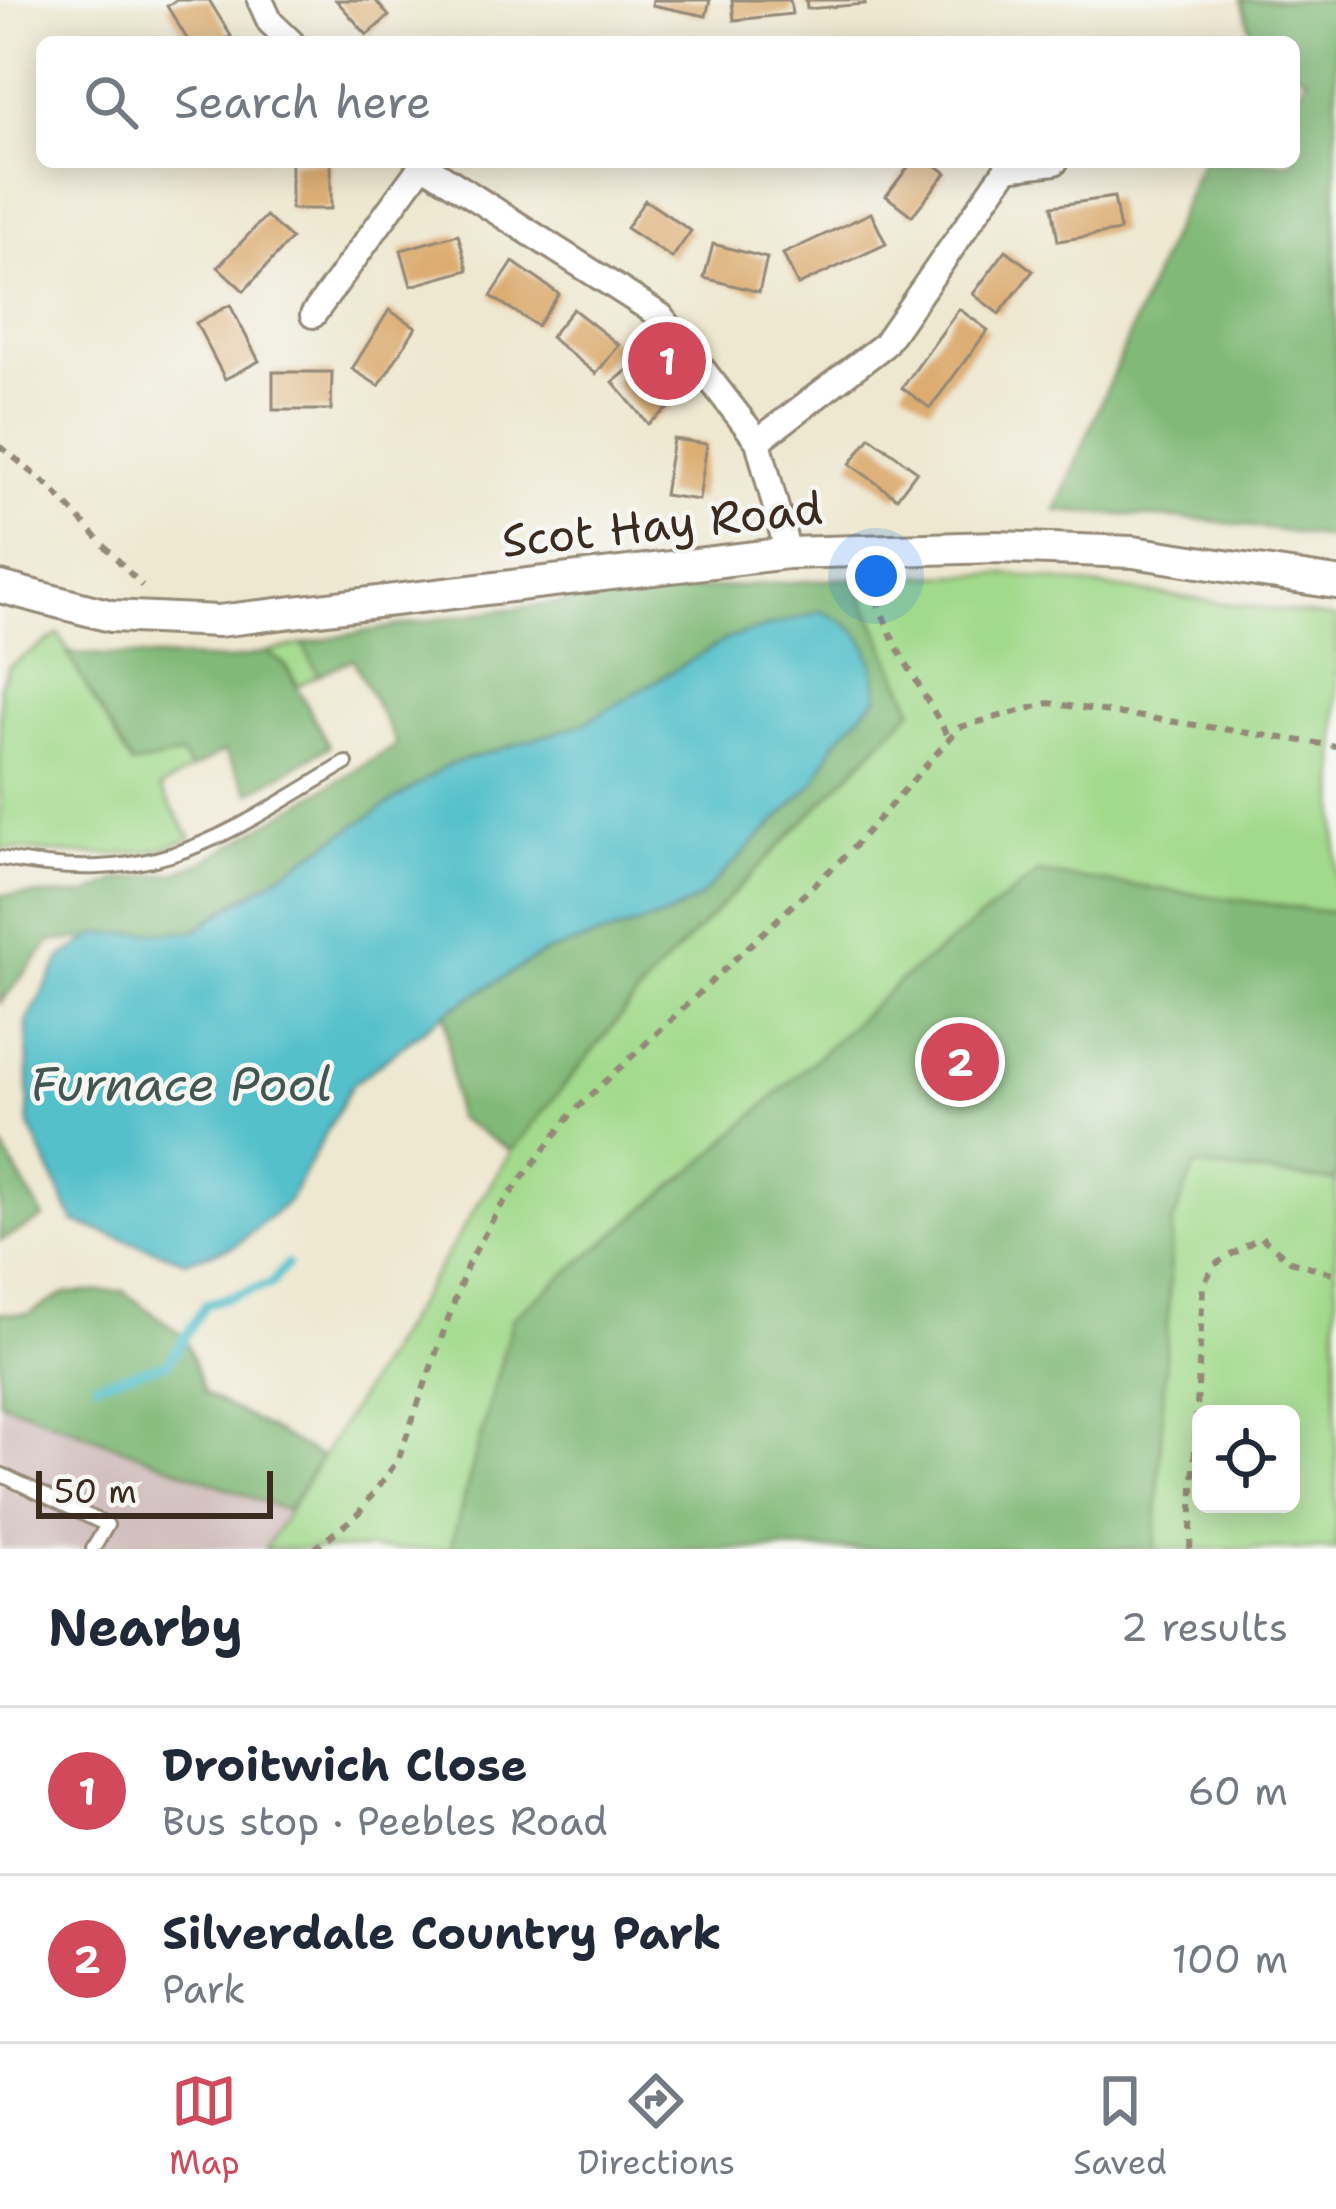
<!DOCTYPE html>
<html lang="en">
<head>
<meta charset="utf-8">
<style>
  :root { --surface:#fff; --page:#f2f2f3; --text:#1f2937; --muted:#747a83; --line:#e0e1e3; --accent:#d1495b }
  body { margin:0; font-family:"Shantell Sans",sans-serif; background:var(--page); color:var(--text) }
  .controls { position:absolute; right:36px; bottom:36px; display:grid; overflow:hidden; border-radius:18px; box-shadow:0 6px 30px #0003 }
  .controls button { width:108px; height:108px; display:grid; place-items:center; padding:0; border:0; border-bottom:3px solid var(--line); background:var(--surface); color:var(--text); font:60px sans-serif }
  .scale { position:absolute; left:36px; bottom:30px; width:237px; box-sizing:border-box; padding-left:12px; border:6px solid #3b2a1e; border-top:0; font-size:33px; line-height:42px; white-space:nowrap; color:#3b2a1e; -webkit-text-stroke:9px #f6f6f2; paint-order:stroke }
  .you { position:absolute; left:876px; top:576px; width:42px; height:42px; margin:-30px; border:9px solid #fff; border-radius:50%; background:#1a73e8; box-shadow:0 0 0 18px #1a73e833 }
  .badge { display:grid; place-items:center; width:78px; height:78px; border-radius:50%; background:var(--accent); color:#fff; font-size:39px; font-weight:700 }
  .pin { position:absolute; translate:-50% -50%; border:6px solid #fff; box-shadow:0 3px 12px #0006 }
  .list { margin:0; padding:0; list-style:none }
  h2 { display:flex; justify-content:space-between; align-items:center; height:156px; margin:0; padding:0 48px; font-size:51px }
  h2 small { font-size:39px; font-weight:400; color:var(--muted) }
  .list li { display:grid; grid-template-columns:78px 1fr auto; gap:36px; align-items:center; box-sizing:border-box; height:168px; padding:0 48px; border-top:3px solid var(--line) }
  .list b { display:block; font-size:45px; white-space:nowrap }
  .list p { margin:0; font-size:39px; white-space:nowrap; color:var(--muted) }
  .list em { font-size:39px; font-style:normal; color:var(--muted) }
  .icon { flex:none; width:66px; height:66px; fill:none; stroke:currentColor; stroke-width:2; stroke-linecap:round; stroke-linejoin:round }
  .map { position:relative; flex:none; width:1336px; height:1549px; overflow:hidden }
  .search { position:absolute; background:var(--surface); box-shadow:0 6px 30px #0003; left:36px; right:36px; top:36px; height:132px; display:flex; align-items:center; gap:30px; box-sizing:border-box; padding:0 42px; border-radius:18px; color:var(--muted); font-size:45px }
  .sheet { height:492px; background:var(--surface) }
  nav { display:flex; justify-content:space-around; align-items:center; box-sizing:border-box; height:168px; border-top:3px solid var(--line); background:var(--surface); font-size:33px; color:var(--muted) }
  nav a { display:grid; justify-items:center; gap:6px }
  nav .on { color:var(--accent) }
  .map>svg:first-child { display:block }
  .industrial { fill:#d1bfbd }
  .green { fill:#a2da8c; stroke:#6e8255; stroke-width:3; fill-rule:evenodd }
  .forest { fill:#81ba78; stroke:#5e724b; stroke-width:3 }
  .water { fill:#52c0ca; stroke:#467574; stroke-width:3 }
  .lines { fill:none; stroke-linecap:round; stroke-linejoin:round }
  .stream { stroke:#52c0ca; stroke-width:9 }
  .building { fill:#dcac70 }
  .service-casing { stroke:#948977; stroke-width:18 }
  .minor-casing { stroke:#948977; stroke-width:30 }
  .tertiary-casing { stroke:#948977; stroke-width:36 }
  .path { stroke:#948977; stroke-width:6; stroke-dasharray:9 9; stroke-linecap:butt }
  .service { stroke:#fff; stroke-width:12 }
  .minor { stroke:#fff; stroke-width:24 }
  .tertiary { stroke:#fff; stroke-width:30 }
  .labels { text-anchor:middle; stroke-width:9; stroke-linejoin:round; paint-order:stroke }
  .street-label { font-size:45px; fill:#3b2a1e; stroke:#f6f6f2 }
  .water-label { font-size:48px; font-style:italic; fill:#425752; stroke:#f6f6f2 }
</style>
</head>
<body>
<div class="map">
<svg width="1336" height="1549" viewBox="0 0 1336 1549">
  <rect width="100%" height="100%" fill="#f6f6f2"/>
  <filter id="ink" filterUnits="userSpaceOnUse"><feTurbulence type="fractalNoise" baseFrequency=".00833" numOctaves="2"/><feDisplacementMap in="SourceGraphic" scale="24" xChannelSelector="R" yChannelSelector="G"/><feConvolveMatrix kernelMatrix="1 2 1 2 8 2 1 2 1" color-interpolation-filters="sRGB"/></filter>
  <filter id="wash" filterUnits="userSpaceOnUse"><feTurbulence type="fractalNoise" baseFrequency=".004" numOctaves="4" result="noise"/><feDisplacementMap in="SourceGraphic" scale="48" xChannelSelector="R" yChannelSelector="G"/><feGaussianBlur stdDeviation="2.7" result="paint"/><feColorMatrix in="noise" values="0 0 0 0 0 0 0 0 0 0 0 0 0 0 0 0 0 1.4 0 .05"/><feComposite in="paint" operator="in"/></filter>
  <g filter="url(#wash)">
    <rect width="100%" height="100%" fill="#eee8d0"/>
    <path class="industrial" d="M0,1401l287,110 -22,38h-265z"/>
    <path class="green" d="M1008,574l328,44v931h-1071l246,-398 123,-156 279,-286 -59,-131zM1201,1414h90v90h-90z
      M59,634l73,131 50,-11 9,16 -31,18 31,50c-60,27 -128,14 -191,10v-162l8,-19z
      M303,644l16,31 -21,10 -13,-20 -18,-13z"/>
    <path class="forest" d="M1241,0h95v539l-130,-19 -150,-9 145,-349h93v-65l13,-19 -13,-8v-28h-40z
      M854,578l59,131 -257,264 -145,178 -55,-34 -11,-104 99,-60 122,-37 32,-17 117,-117 20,-40 43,-46 -151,-57 -144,85 -63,20 -284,157 -42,30 -143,10 -51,62v-108h85l34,-15 57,-7 31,-13 190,-115 -44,-86 -35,16 -15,-31c183,-39 365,-54 551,-66z
      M267,652l18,13 44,81 -79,47 -26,-42 -33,19 -10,-15 -49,10 -65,-112 161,7z
      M1038,873l298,40v268l-141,-15 -22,56 -18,327h-705l63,-232 192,-157 196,-180z
      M0,1143l44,75 -44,23z
      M123,1291l62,46 19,56 117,64 -34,54 -287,-110v-88l28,1 38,-21z"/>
    <path class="water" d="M822,611c48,22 48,36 56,85l-43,46 -20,40 -117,117 -32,17 -122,37 -99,60 -93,72 -63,116 -54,45 -49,15 -112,-39 -45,-97 -2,-103 34,-64 36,-24 97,-3 254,-166 135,-41 144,-85z"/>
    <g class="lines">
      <path class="stream" d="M96,1383l72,-20 38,-59 65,-20 16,-20"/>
    </g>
    <g id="blocks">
      <path class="building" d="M176,0h33l22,36 -10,6h-32l-22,-36z
        M336,0h39l14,16 -22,19z
        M653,0h57l-4,16 -54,-11z
        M732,0h58l2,14 -58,6z
        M806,0h58l1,4 -58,5z
        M291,162h40v47h-40z
        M912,162h20l14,11 -34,43 -26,-20z
        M1114,197l6,34 -62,10 -6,-35z
        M645,200l46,31 -19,27 -46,-30z
        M871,213l15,31 -88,41 -15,-31z
        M266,216l25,23 -47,52 -26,-24z
        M458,234l10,36 -57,16 -10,-36z
        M713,244l54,14 -8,34 -55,-14z
        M1006,250l27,21 -34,43 -26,-20z
        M513,262l46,32 -22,32 -46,-30z
        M230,305l29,56 -34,18 -29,-56z
        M573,309l46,36 -23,29 -46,-37z
        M959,309l29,21 -58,78 -28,-20z
        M389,310l27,17 -37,59 -27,-17z
        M640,360l35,43 -27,21 -35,-42z
        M273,372h59l-1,38h-58z
        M870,437l47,34 -20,27 -47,-34z
        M673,439l34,5 -8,56 -35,-5z"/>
    </g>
  </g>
  <g filter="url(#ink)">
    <use href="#blocks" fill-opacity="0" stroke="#948977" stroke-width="3"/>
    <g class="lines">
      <g class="service-casing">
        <path id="service" d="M0,858c156,31 219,-19 346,-95
          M0,1474l107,51 -14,24"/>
      </g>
      <g class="minor-casing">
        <path id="minor" d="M260,0l10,22 21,20
          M419,162l242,154 97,125 30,112
          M313,315l109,-150
          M758,441l126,-96 123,-177 48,-6"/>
      </g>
      <g class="tertiary-casing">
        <path id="tertiary" d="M0,587l111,29 107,5 570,-68 209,-6 136,5 203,31"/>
      </g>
      <path class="path" d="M0,446l50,41 92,99
        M869,582l26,62 54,94
        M314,1549l44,-35 40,-54 69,-194 31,-56 74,-97 279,-263 109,-123 89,-24 287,43
        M1190,1549l13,-263 11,-21 47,-28 29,24 46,13"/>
      <use href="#service" class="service"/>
      <use href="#minor" class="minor"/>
      <use href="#tertiary" class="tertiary"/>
    </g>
  </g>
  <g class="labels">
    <g class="street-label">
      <text transform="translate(662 524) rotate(-6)" y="16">Scot Hay Road</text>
    </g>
    <g class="water-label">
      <text x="181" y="1101">Furnace Pool</text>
    </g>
  </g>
</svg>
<div class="controls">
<button><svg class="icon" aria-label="locate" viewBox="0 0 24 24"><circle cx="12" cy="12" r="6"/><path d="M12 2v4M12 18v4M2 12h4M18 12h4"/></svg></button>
</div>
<div class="scale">50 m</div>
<div class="you"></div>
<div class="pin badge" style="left:667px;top:361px">1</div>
<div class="pin badge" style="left:960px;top:1062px">2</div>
<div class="search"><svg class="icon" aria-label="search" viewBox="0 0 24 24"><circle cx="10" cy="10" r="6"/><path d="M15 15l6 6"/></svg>Search here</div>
</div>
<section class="sheet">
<h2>Nearby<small>2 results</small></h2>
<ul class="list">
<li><span class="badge">1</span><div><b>Droitwich Close</b><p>Bus stop · Peebles Road</p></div><em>60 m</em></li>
<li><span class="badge">2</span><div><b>Silverdale Country Park</b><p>Park</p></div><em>100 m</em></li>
</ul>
</section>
<nav>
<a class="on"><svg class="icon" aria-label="map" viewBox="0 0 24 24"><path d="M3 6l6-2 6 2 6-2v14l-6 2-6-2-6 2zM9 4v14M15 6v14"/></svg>Map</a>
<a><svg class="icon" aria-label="directions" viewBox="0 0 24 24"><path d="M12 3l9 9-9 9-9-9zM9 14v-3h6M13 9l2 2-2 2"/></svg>Directions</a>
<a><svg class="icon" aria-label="saved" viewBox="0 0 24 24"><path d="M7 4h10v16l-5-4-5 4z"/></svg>Saved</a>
</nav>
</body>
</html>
